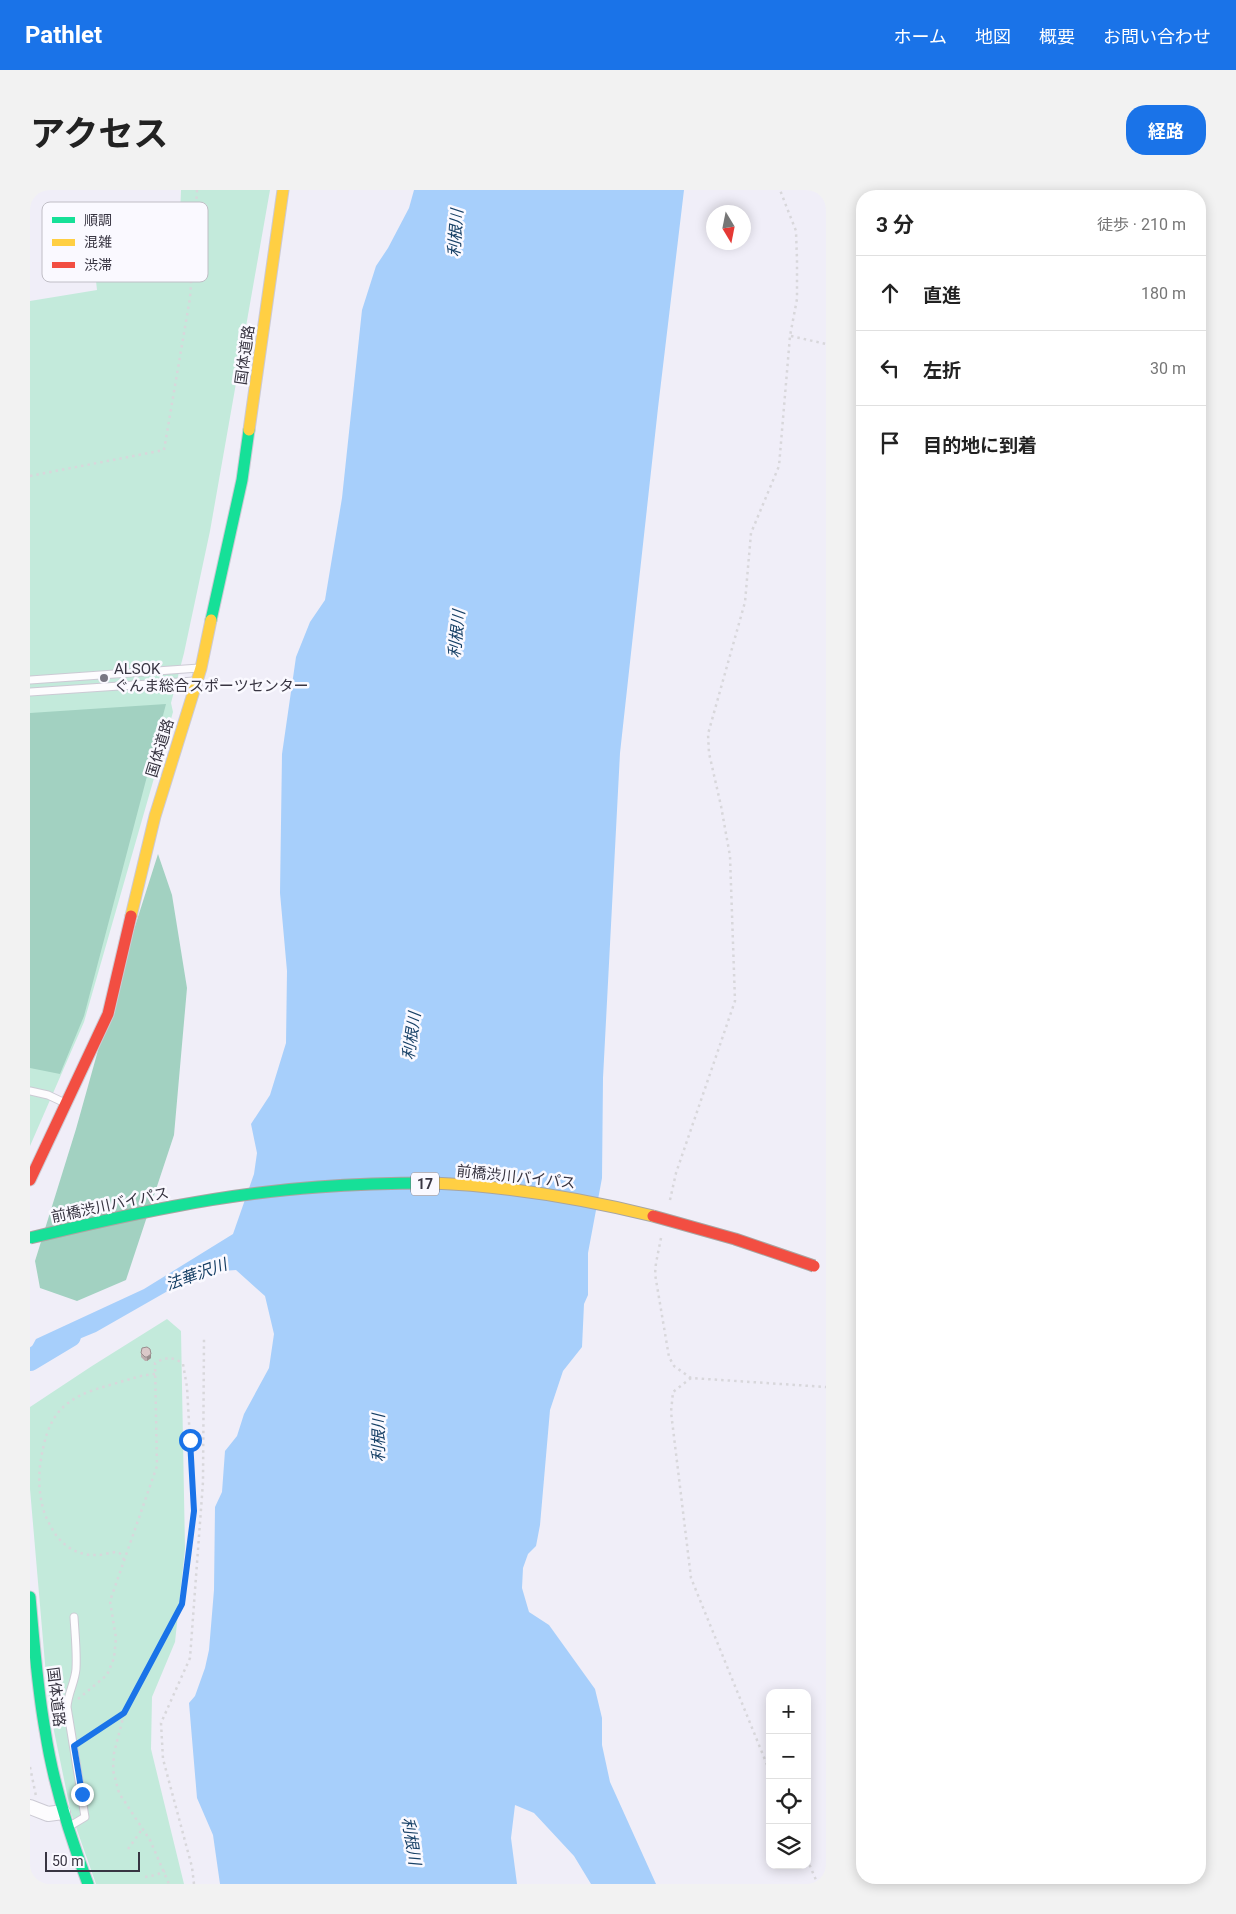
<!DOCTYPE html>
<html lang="ja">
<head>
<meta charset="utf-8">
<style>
  :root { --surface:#fff; --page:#f2f2f2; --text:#222; --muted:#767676; --line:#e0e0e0; --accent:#1a73e8 }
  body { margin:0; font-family:Roboto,"Noto Sans JP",sans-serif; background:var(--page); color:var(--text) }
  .controls { position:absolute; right:15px; bottom:15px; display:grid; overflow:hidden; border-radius:10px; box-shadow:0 2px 12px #0003 }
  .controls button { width:45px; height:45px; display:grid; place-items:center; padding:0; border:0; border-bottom:1px solid var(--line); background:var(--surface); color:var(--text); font:25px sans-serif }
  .compass { position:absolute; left:676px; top:15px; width:45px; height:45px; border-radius:50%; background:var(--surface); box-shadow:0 2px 12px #0003; rotate:170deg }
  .scale { position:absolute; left:15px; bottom:12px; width:95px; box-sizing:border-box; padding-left:5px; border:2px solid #383542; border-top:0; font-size:14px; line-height:18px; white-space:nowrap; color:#383542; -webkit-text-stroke:4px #faf9ff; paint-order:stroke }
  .stop { position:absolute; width:15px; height:15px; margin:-11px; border:4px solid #1a73e8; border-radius:50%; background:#fff }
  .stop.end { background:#1a73e8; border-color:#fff; box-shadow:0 1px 5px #0008 }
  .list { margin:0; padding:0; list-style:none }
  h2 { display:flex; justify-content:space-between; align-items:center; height:65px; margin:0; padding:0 20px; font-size:21px }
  h2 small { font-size:16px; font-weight:400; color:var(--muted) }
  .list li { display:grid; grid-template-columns:32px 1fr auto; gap:15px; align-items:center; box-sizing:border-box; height:75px; padding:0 20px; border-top:1px solid var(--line) }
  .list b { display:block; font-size:19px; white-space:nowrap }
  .list em { font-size:16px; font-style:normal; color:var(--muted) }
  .icon { flex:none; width:28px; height:28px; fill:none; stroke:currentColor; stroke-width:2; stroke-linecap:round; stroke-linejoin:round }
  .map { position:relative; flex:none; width:796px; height:1694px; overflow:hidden; border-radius:20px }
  header { display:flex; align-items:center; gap:30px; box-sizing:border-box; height:70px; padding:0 25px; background:var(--accent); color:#fff }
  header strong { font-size:24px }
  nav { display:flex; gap:28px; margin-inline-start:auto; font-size:18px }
  .intro { display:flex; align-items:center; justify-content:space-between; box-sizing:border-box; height:120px; padding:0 30px }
  h1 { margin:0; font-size:35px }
  .button { padding:12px 22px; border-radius:20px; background:var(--accent); color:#fff; font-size:18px; font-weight:700 }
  main { display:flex; gap:30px; padding:0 30px }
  aside { flex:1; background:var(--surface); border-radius:20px; box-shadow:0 2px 12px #0003 }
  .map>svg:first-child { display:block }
  .green { fill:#c3eadb }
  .forest { fill:#a2d1c1 }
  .water { fill:#a7cffb }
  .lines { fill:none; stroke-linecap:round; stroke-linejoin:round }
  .river { stroke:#a7cffb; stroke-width:22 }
  .lane-casing { stroke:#cccad4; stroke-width:9 }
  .street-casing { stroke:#cccad4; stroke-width:16 }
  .fast-casing { stroke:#cccad4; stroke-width:13 }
  .slow-casing { stroke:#cccad4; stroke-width:13 }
  .jam-casing { stroke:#cccad4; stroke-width:13 }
  .path { stroke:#d8d7db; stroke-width:2.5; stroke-dasharray:2.5 4; stroke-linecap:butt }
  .lane { stroke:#fdfcfe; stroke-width:7 }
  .street { stroke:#fdfcfe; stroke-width:14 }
  .fast { stroke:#16e098; stroke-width:11 }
  .slow { stroke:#ffcf43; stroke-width:11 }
  .jam { stroke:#f24e42; stroke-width:11 }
  .fast-bridge-casing { stroke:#a8a5a1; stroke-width:13; stroke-linecap:butt }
  .slow-bridge-casing { stroke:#a8a5a1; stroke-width:13; stroke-linecap:butt }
  .jam-bridge-casing { stroke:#a8a5a1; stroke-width:13; stroke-linecap:butt }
  .fast-bridge { stroke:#16e098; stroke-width:11 }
  .slow-bridge { stroke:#ffcf43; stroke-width:11 }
  .jam-bridge { stroke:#f24e42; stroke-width:11 }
  .wall { fill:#bbadad }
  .shaded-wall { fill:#998d8d }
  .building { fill:#dac9c9; stroke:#998d8d }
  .route { stroke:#1a73e8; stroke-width:6 }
  .poi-dot { fill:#787682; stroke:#faf9ff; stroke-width:2 }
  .labels { text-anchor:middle; stroke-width:5; stroke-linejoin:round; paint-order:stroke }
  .shield { fill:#faf9ff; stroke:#72707b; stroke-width:1 }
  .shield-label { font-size:14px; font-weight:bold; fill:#383542 }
  .street-label { font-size:15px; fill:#383542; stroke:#faf9ff }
  .poi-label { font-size:15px; fill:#383542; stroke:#faf9ff; text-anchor:start }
  .water-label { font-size:16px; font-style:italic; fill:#174066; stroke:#faf9ff }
  .key { fill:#faf9ff; stroke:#c0bec6; stroke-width:1 }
  .key-label { font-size:14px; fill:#383542 }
</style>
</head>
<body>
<header>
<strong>Pathlet</strong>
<nav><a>ホーム</a><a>地図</a><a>概要</a><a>お問い合わせ</a></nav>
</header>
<div class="intro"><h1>アクセス</h1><a class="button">経路</a></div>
<main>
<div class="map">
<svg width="796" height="1694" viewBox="0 0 796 1694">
  <rect width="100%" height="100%" fill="#f0eef8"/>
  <path class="green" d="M151,0h89l-60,341 -26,122 -13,50 2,9 -89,310 -54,124v-845l67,-11 -4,-37 86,-13z
    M137,1129l14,12 4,218 -10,93 -23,55 -1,52 33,135h-88l-25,-71 -17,-82 -8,-56 -16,-186v-82l62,-41z"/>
  <path class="forest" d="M136,514l-82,312 -24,58 -30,-6v-355z
    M128,664l14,41 15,93 -13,147 -48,145 -49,21 -37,-13 -5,-27 41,-132 40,-143z"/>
  <path class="water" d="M384,0h270l-26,218 -38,345 -17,325 -1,100 -14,75v42l-4,9 -2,43 -19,24 -13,39 -10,115 -4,21 -8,8 -5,14 -1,20 7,24 20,13 46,64 7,29v27l8,37 46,102h-65l-17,-28 -40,-43 -19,-8 -4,33 6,46h-297l-7,-49 -16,-37 -8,-95 6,-7 10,-28 4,-18 5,-60 1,-83 7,-15 3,-41 12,-15 7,-22 25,-46 5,-34 -9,-38 -29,-26 -40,3 -30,19 -70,40 -51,21 -15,-3 6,-11 108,-50 89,-55 21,-60 3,-21 -6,-29 19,-29 16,-52 1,-72 -7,-78 2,-139 14,-97 14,-35 15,-22 17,-102 20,-188 14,-44 12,-18 21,-40z"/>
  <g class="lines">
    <path class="river" d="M0,1170l40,-24"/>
    <g class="lane-casing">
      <path id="lane" d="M0,490l169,-12
        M0,502l164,-11
        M0,901l18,4 17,8
        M40,1636l15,-9 -18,-110c1,-14 8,-25 9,-38 1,-17 -1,-35 -2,-52
        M794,1694l2,-1"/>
    </g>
    <g class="street-casing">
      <path id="street" d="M0,1617l18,7 15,-2"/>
    </g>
    <g class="fast-casing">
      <path id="fast" d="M181,430l31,-140 7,-50
        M0,1407c4,44 7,89 15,133 8,53 24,104 43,154"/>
    </g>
    <g class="slow-casing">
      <path id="slow" d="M219,240l34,-240
        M101,726l24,-100 46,-148 10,-48"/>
    </g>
    <g class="jam-casing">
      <path id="jam" d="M0,990l78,-166 23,-98"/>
    </g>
    <path class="path" d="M761,146l35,8
      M0,286l134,-26 26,-152 7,-108
      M640,1010l6,-27 59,-172 -5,-145 -9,-50 -12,-53 -1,-19 37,-132 6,-69 28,-67 11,-130 7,-37v-39l-1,-29 -16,-41
      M631,1048l-5,25 -1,11 14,83 5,9 17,12 135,9
      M661,1188l-18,14 -2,20 20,166 79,194
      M94,1370c-1,-3 -3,-7 -7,-8 -6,0 -13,3 -19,3 -22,1 -38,-10 -48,-30 -10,-17 -12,-40 -10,-59 7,-51 21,-68 70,-81 15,-4 29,-10 45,-11
      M48,1509l29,-24 7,-17 2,-20 -6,-37 47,-135 -2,-103c11,-6 18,-7 28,1l4,23 7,124 -12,93 -58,109 -43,29
      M94,1524l-10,39 -1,17 6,23 31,47 19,44
      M0,1577l6,29
      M98,1659l15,-21
      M777,1669l9,21
      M115,1687l11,-2 9,-4
      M164,1694l-2,-17 -29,-108 -2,-36 29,-65 13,-176 1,-143"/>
    <use href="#lane" class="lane"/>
    <use href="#street" class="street"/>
    <use href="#fast" class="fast"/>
    <use href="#slow" class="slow"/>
    <use href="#jam" class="jam"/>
    <g class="fast-bridge-casing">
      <path id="fast-bridge" d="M0,1048c95,-23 191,-44 288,-51 38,-3 76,-4 114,-4"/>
    </g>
    <g class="slow-bridge-casing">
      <path id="slow-bridge" d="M402,993c75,3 148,15 221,33"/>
    </g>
    <g class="jam-bridge-casing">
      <path id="jam-bridge" d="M623,1026l82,23 79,27"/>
    </g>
    <use href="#fast-bridge" class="fast-bridge"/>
    <use href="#slow-bridge" class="slow-bridge"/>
    <use href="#jam-bridge" class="jam-bridge"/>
  </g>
  <path class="wall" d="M111,1163l10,5 -4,3h-2l-4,-4z"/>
  <path class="shaded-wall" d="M121,1164v4l-4,3v-4z"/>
  <path class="building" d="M117,1157l3,2 1,5 -4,3h-2l-4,-4 1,-5z"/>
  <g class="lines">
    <path class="route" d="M52,1604l-8,-48 50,-33 58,-109 12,-93 -4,-71"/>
  </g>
  <circle class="poi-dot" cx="74" cy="488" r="5"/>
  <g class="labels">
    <rect class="shield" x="381" y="982.5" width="28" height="23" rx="4"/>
    <g class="shield-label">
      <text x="395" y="999">17</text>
    </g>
    <g class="street-label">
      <text transform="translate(215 165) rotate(-82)" y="5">国体道路</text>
      <text transform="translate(130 558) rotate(-73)" y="5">国体道路</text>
      <text transform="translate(486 987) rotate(6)" y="5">前橋渋川バイパス</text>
      <text transform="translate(80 1015) rotate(-12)" y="5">前橋渋川バイパス</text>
      <text transform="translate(26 1507) rotate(83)" y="5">国体道路</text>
    </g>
    <g class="poi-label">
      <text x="84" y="484">ALSOK<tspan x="84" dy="17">ぐんま総合スポーツセンター</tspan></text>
    </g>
    <g class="water-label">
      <text transform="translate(425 43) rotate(-86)" y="6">利根川</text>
      <text transform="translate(426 444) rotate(-84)" y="6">利根川</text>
      <text transform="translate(381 846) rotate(-82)" y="6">利根川</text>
      <text transform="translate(166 1084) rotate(-20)" y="6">法華沢川</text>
      <text transform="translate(348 1248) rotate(-90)" y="6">利根川</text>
      <text transform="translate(382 1651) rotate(81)" y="6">利根川</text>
    </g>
  </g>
  <rect x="12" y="12" width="166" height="80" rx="8" class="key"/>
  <rect x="22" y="27" width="23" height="6" fill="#16e098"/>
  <rect x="22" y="49" width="23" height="7" fill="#ffcf43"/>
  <rect x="22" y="72" width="23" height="6" fill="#f24e42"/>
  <g class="key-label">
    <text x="54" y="35">順調</text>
    <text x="54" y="57">混雑</text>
    <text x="54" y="80">渋滞</text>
  </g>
</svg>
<div class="controls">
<button>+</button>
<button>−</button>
<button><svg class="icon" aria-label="locate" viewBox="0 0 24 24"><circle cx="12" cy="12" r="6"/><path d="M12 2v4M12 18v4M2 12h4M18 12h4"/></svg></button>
<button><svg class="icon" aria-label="layers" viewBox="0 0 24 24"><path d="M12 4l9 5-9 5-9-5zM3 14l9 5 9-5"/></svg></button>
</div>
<svg class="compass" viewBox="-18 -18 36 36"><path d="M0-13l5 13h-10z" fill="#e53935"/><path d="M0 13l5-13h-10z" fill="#767676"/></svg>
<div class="scale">50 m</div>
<div class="stop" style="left:160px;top:1250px"></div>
<div class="stop end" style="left:52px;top:1604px"></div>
</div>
<aside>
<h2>3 分<small>徒歩 · 210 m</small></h2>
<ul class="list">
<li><svg class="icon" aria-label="ahead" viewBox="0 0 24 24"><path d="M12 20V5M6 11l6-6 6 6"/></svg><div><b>直進</b></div><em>180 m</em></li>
<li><svg class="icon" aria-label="left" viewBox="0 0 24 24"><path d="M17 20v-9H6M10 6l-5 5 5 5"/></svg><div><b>左折</b></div><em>30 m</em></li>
<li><svg class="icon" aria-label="arrive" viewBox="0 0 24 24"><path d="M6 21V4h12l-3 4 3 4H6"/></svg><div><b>目的地に到着</b></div></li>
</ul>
</aside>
</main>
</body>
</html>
